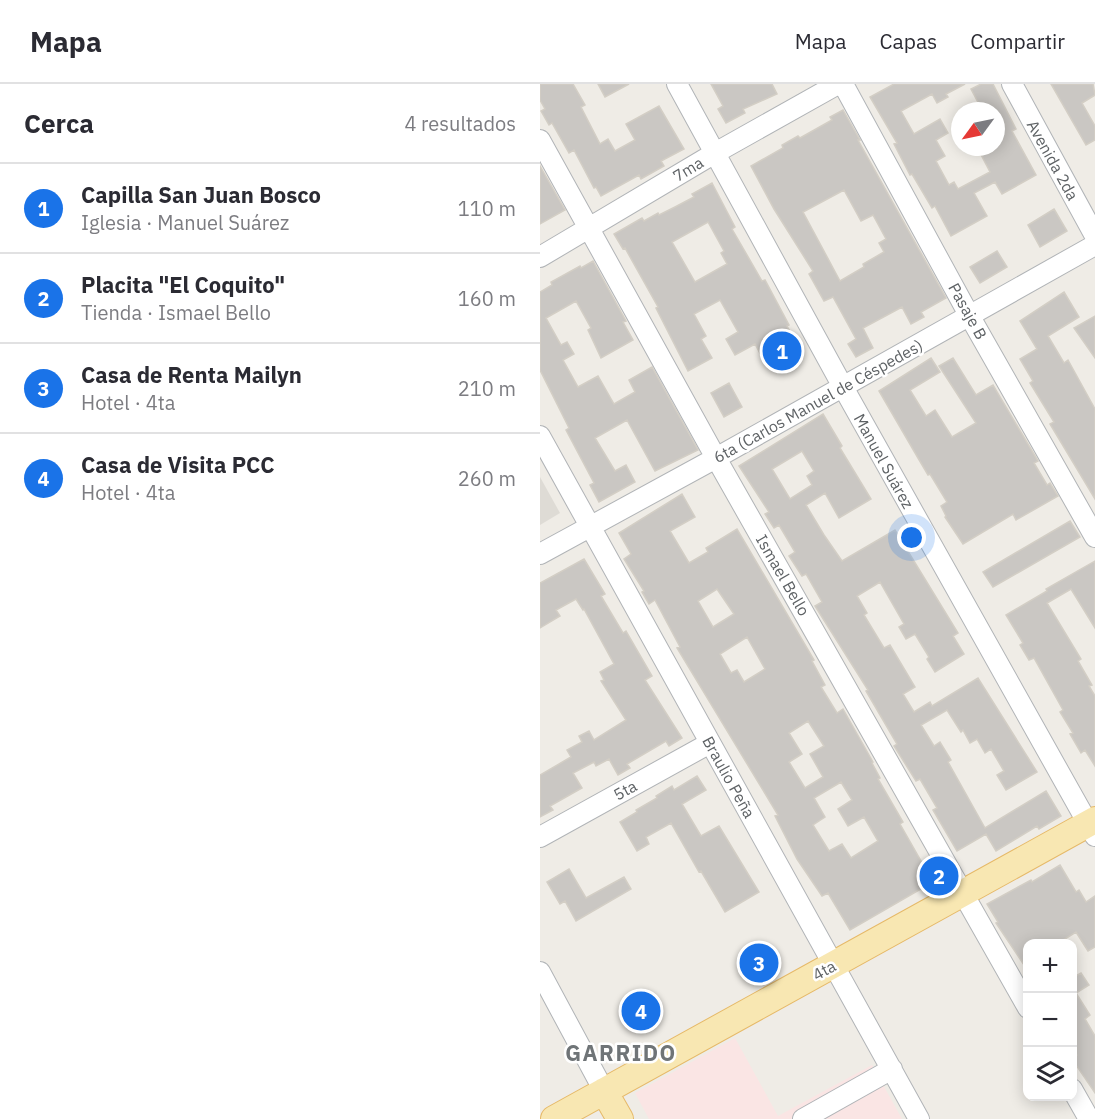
<!DOCTYPE html>
<html lang="es">
<head>
<meta charset="utf-8">
<style>
  :root { --surface:#fff; --page:#f7f7f7; --text:#2b2b33; --muted:#7c7c81; --line:#e1e1e2; --accent:#1a73e8 }
  body { margin:0; font-family:"IBM Plex Sans",sans-serif; background:var(--page); color:var(--text) }
  .controls { position:absolute; right:18px; bottom:18px; display:grid; overflow:hidden; border-radius:12px; box-shadow:0 3px 15px #0003 }
  .controls button { width:54px; height:54px; display:grid; place-items:center; padding:0; border:0; border-bottom:2px solid var(--line); background:var(--surface); color:var(--text); font:30px sans-serif }
  .compass { position:absolute; left:411px; top:18px; width:54px; height:54px; border-radius:50%; background:var(--surface); box-shadow:0 3px 15px #0003; rotate:237deg }
  .you { position:absolute; left:372px; top:454px; width:21px; height:21px; margin:-15px; border:4px solid #fff; border-radius:50%; background:#1a73e8; box-shadow:0 0 0 9px #1a73e833 }
  .badge { display:grid; place-items:center; width:39px; height:39px; border-radius:50%; background:var(--accent); color:#fff; font-size:20px; font-weight:700 }
  .pin { position:absolute; translate:-50% -50%; border:3px solid #fff; box-shadow:0 2px 6px #0006 }
  .list { margin:0; padding:0; list-style:none }
  h2 { display:flex; justify-content:space-between; align-items:center; height:78px; margin:0; padding:0 24px; font-size:26px }
  h2 small { font-size:20px; font-weight:400; color:var(--muted) }
  .list li { display:grid; grid-template-columns:39px 1fr auto; gap:18px; align-items:center; box-sizing:border-box; height:90px; padding:0 24px; border-top:2px solid var(--line) }
  .list b { display:block; font-size:22px; white-space:nowrap }
  .list p { margin:0; font-size:20px; white-space:nowrap; color:var(--muted) }
  .list em { font-size:20px; font-style:normal; color:var(--muted) }
  .icon { flex:none; width:33px; height:33px; fill:none; stroke:currentColor; stroke-width:2; stroke-linecap:round; stroke-linejoin:round }
  .map { position:relative; flex:none; width:555px; height:1035px; overflow:hidden }
  header { display:flex; align-items:center; gap:36px; box-sizing:border-box; height:84px; padding:0 30px; background:var(--surface); border-bottom:2px solid var(--line) }
  header strong { font-size:28px }
  nav { display:flex; gap:33px; margin-inline-start:auto; font-size:21px }
  main { display:flex }
  aside { flex:1; background:var(--surface) }
  .map>svg:first-child { display:block }
  .education { fill:#dedbd5 }
  .medical { fill:#fae5e4 }
  .building { fill:#cac7c3; stroke:#d3cec5; stroke-width:1.5; fill-rule:evenodd }
  .lines { fill:none; stroke-linecap:round; stroke-linejoin:round }
  .minor-casing { stroke:#b1b4b7; stroke-width:22 }
  .major-casing { stroke:#e6b968; stroke-width:28 }
  .minor { stroke:#fff; stroke-width:20 }
  .major { stroke:#f8e7b2; stroke-width:26 }
  .labels { text-anchor:middle; stroke-width:5; stroke-linejoin:round; paint-order:stroke }
  .street-label { font-size:16px; fill:#5e6265; stroke:#fff }
  .district-label { font-size:22px; font-weight:bold; letter-spacing:1.5px; fill:#6f7477; stroke:#fff }
</style>
</head>
<body>
<header>
<strong>Mapa</strong>
<nav><a>Mapa</a><a>Capas</a><a>Compartir</a></nav>
</header>
<main>
<aside>
<h2>Cerca<small>4 resultados</small></h2>
<ul class="list">
<li><span class="badge">1</span><div><b>Capilla San Juan Bosco</b><p>Iglesia · Manuel Suárez</p></div><em>110 m</em></li>
<li><span class="badge">2</span><div><b>Placita &quot;El Coquito&quot;</b><p>Tienda · Ismael Bello</p></div><em>160 m</em></li>
<li><span class="badge">3</span><div><b>Casa de Renta Mailyn</b><p>Hotel · 4ta</p></div><em>210 m</em></li>
<li><span class="badge">4</span><div><b>Casa de Visita PCC</b><p>Hotel · 4ta</p></div><em>260 m</em></li>
</ul>
</aside>
<div class="map">
<svg width="555" height="1035" viewBox="0 0 555 1035">
  <rect width="100%" height="100%" fill="#efece6"/>
  <path class="education" d="M0,393l20,36 -20,12z"/>
  <path class="medical" d="M195,954l43,78 94,-51 30,54h-253l-14,-26z"/>
  <path class="building" d="M0,0h33l12,21 -4,2 19,37 8,-5 7,12 20,-11 -9,-16 33,-18 25,43 -23,12 3,5 -23,13 -2,-4 -38,21 -5,-9 -2,1 -20,-38 -5,3 -17,-30 -3,2 -8,-14 4,-2 -5,-9z
    M58,0h31l-24,13z
    M171,0h61l5,10 -34,15 2,4 -19,10 -8,-14 5,-3z
    M354,0h71l-19,10 2,3 -11,6 -5,-9 -31,17 13,23 26,-15 8,14 -12,7 9,16 -9,5 13,24 5,-3 4,7 32,-17 -13,-25h19v-36h-11l-3,-6 -2,1 -9,-17 10,-5h12l23,45 -4,2 24,44 -34,19 -7,-12 -21,11 13,23 -36,20 -16,-30 -3,2 -20,-34 -2,1 -16,-31 3,-1 -27,-46z
    M511,0h42l2,11 -13,8 13,23v14l-9,5z
    M303,26l17,30h-2l88,158 -25,14 3,5 -13,7 -9,-17 -39,21 10,20 -17,9 -8,-13 8,-5 -23,-42 -9,4 -15,-27 4,-3 -39,-62 -23,-43 32,-18 -1,-3 16,-9 2,2 32,-18 -2,-3zM304,106l17,31 12,-6 13,24 -7,4 5,9 -21,12 1,3 -24,14 -37,-69z
    M0,82l25,44 -25,14z
    M172,99l23,44 -3,2 30,52 3,-1 24,45 -2,1 10,18 -33,17 -9,-17 -20,11 -9,-16 12,-7 -18,-32 -26,14 12,22 -5,3 11,19 -24,13 -32,-63 2,-1 -33,-59 -2,1 -9,-15 28,-16 2,3 14,-8 1,2 16,-8 19,-10 -2,-3zM168,138l16,29 -3,2 6,11 -32,18 -23,-40z
    M514,125l13,22 -27,16 -12,-22z
    M457,167l10,16 -27,16 -10,-16z
    M53,177l33,60 -3,1 10,18 -32,18 -13,-28 3,-2 -15,-27 -30,17 15,27 6,-3 7,12 -11,6 15,27 20,-11 16,28 21,-12 -6,-12 23,-13 46,83 -43,21 -28,-51 -32,18 20,33 11,-6 9,17 -36,20 -9,-17 4,-2 -28,-53 3,-2 -29,-58v-78l12,-7 -1,-3 29,-16 1,2z
    M524,208l15,25 -31,19 16,27 4,-3 27,49v90l-45,-75 4,-2 -24,-39 3,-2 -13,-22 17,-10 -17,-28z
    M555,232v42l-21,-30z
    M391,274l9,14 -30,18 16,26 9,-6 17,27 24,-14 -37,-57 14,-8 23,37 17,-10 45,76 -4,2 13,22 3,-2 8,13 -42,24 -3,-6 -50,30 -18,-27 1,-1 -5,-10 6,-4 -17,-28 -2,1 -10,-17 -39,-67z
    M189,299l13,24 -18,10 -13,-24z
    M283,330l19,32 -2,2 31,51 -32,19 -14,-25 -19,12 18,30 18,26 53,-31 63,103 -5,3 11,18 -29,18 -8,-13 2,-2 -14,-23 -9,5 -7,-12 5,-3 -24,-42 -23,14 10,17 -3,2 20,33 6,-3 25,42 -12,7 11,18 16,-10 2,4 46,-28 59,94 -31,18 -9,-15 7,-4 -13,-22 -6,4 -8,-14 -7,4 -7,-13 -2,2 -14,-22 -26,15 13,21 6,-4 11,18 -3,2 37,66 61,-37 15,25 -22,13 -2,-3 -41,25 -10,-17 -29,17 -24,-41 4,-2 -17,-29 -4,2 -22,-35 3,-2 -31,-53 2,-1 -53,-84 7,-4 -16,-28 -4,2 -13,-20 6,-4 -16,-27 -5,3 -9,-14 4,-2 -30,-46zM262,367l12,20 -7,5 5,9 -22,14 -18,-30z
    M142,410l13,23 -25,14 19,32 19,-11 -2,-4 31,-19 77,131 -2,1 13,24 -4,2 16,26 6,-4 30,53 -1,1 8,15 -2,1 25,43 -3,2 33,58 -83,48 -22,-37 -6,3 -25,-37 -22,-43 3,-1 -101,-167 3,-1 -25,-47 -6,4 -7,-12 2,-1 -20,-32 7,-5 -12,-21zM177,505l17,25 -21,13 -15,-26zM207,553l18,32 -21,13 -7,-12 -6,3 -11,-19zM268,637l16,25 -14,8 13,23 -18,11 -16,-26 13,-8 -13,-21zM301,698l11,18 -14,9 10,17 16,-9 14,24 -27,17 -9,-14 -13,7 -16,-26 12,-8 -11,-19z
    M530,437l10,16 -87,50 -10,-15z
    M44,475l21,35 -4,2 22,37 3,-2 26,45 -7,4 37,58 -13,8 -3,-5 -39,23 3,4 -12,7 -9,-16 -13,7 -2,-4 -21,11 9,15 -32,18 3,4 -13,7v-42l31,-18 -4,-7 15,-8 -3,-6 10,-5 5,9 32,-20 -25,-39 3,-1 -4,-8 14,-8 -30,-55 -1,1 -7,-11 -20,11 4,6 -20,12v-45z
    M555,477v67l-24,-39 -24,14 34,56 -3,2 14,24 -3,1 6,10v70l-10,-16 -4,3 -11,-19 3,-1 -13,-21 3,-2 -29,-52 -5,2 -9,-15 3,-2 -17,-28 41,-24 -1,-2z
    M157,692l9,14 -24,14 19,32 18,-10 40,66 -34,20 -24,-41 -2,1 -28,-49 -25,14 3,7 -12,7 -17,-29 17,-10 -1,-2 21,-12 -1,-2 16,-10 2,4z
    M520,781l16,27 3,-2 7,12 9,-6v51l-7,4 -12,-19 -19,12h-29v27l-32,-48 2,-1 -11,-18 44,-24 1,2z
    M29,785l17,29 38,-21 7,12 -55,32 -11,-20 -5,3 -13,-22z
    M541,889l8,12 -13,8 14,22 -5,4 10,17v57l-23,-34 5,-4 -5,-8v-69z"/>
  <g class="lines">
    <g class="minor-casing">
      <path id="minor" d="M137,0l166,303 252,449
        M303,0l126,231 126,222
        M472,0l83,152
        M0,56l176,318 312,550
        M0,173l175,-104 123,-69
        M0,352l379,683
        M0,470l176,-96 379,-213
        M0,753l170,-94
        M0,888l64,119
        M532,1005l17,30
        M263,1035l89,-50"/>
    </g>
    <g class="major-casing">
      <path id="major" d="M64,1007l16,28
        M14,1035l541,-299"/>
    </g>
    <use href="#minor" class="minor"/>
    <use href="#major" class="major"/>
  </g>
  <g class="labels">
    <g class="street-label">
      <text transform="translate(513 76) rotate(61)" y="6">Avenida 2da</text>
      <text transform="translate(148 85) rotate(-31)" y="6">7ma</text>
      <text transform="translate(428 227) rotate(61)" y="6">Pasaje B</text>
      <text transform="translate(278 317) rotate(-29)" y="6">6ta (Carlos Manuel de Céspedes)</text>
      <text transform="translate(344 377) rotate(61)" y="6">Manuel Suárez</text>
      <text transform="translate(243 491) rotate(60)" y="6">Ismael Bello</text>
      <text transform="translate(189 693) rotate(61)" y="6">Braulio Peña</text>
      <text transform="translate(85 706) rotate(-29)" y="6">5ta</text>
      <text transform="translate(284 886) rotate(-29)" y="6">4ta</text>
    </g>
    <g class="district-label">
      <text x="81" y="977">GARRIDO</text>
    </g>
  </g>
</svg>
<div class="controls">
<button>+</button>
<button>−</button>
<button><svg class="icon" aria-label="layers" viewBox="0 0 24 24"><path d="M12 4l9 5-9 5-9-5zM3 14l9 5 9-5"/></svg></button>
</div>
<svg class="compass" viewBox="-18 -18 36 36"><path d="M0-13l5 13h-10z" fill="#e53935"/><path d="M0 13l5-13h-10z" fill="#7c7c81"/></svg>
<div class="you"></div>
<div class="pin badge" style="left:242px;top:267px">1</div>
<div class="pin badge" style="left:399px;top:792px">2</div>
<div class="pin badge" style="left:219px;top:879px">3</div>
<div class="pin badge" style="left:101px;top:927px">4</div>
</div>
</main>
</body>
</html>
